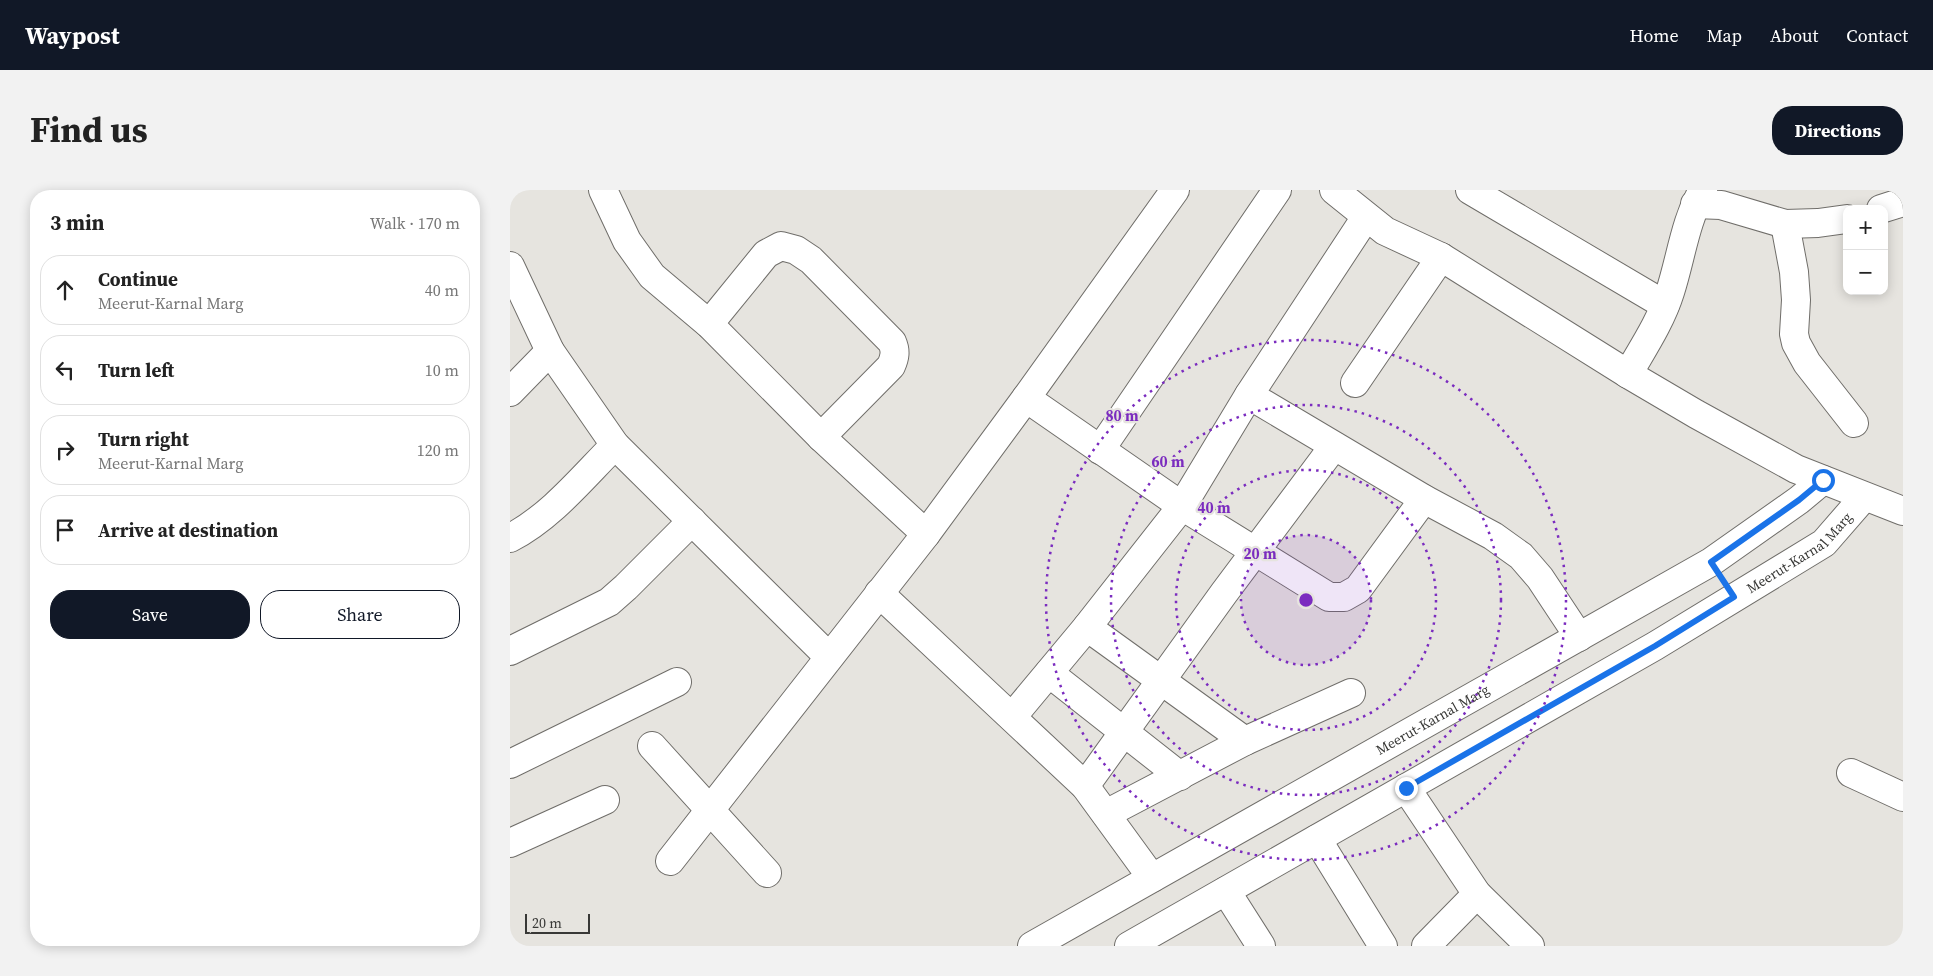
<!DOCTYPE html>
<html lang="en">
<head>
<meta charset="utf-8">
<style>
  :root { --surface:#fff; --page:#f2f2f2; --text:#222; --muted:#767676; --line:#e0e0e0; --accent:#111827 }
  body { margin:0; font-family:"Source Serif 4",serif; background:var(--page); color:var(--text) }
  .controls { position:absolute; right:15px; top:15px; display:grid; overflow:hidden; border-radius:10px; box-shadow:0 2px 12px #0003 }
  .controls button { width:45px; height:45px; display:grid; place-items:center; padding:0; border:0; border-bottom:1px solid var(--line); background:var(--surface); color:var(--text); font:25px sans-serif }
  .scale { position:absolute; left:15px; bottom:12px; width:65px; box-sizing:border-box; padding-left:5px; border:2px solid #383836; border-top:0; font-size:14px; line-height:18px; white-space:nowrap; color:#383836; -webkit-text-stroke:4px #e6e4df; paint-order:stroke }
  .stop { position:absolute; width:15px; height:15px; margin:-11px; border:4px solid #1a73e8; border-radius:50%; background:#fff }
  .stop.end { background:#1a73e8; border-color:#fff; box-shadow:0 1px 5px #0008 }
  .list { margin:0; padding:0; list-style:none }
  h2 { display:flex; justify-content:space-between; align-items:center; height:65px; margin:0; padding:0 20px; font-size:21px }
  h2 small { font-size:16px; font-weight:400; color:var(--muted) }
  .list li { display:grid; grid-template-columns:32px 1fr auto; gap:15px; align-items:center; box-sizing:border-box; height:70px; margin:0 10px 10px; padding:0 10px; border:1px solid var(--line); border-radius:20px }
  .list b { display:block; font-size:19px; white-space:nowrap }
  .list p { margin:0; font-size:16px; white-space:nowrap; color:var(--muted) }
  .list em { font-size:16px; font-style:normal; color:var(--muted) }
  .actions { display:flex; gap:10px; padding:15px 20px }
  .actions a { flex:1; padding:11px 0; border:1px solid var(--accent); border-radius:20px; text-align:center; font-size:18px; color:var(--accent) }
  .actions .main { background:var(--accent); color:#fff }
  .icon { flex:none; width:28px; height:28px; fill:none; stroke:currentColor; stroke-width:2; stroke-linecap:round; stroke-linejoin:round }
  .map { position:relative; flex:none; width:1393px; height:756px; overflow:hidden; border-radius:20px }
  header { display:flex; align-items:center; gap:30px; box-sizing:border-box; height:70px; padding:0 25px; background:var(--accent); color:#fff }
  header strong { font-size:24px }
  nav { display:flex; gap:28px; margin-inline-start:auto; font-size:18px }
  .intro { display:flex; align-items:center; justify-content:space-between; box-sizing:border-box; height:120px; padding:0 30px }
  h1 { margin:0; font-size:35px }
  .button { padding:12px 22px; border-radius:20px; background:var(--accent); color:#fff; font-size:18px; font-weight:700 }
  main { display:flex; gap:30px; padding:0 30px }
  aside { flex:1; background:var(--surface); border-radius:20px; box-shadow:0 2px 12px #0003 }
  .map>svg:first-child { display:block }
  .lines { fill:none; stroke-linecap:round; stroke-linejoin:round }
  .minor-casing { stroke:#706e6a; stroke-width:30 }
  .minor { stroke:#fff; stroke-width:28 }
  .route { stroke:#1a73e8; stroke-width:6 }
  .ring { fill:none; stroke:#7b2cbf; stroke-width:2.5; stroke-dasharray:2.5 5 }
  .labels { text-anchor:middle; stroke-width:4.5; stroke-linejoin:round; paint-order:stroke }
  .street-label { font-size:14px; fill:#383836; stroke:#e6e4df }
  .centre { fill:#7b2cbf; stroke:#e6e4df; stroke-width:2.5 }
  .ring-label { font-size:15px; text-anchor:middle; font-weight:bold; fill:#7b2cbf; stroke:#e6e4df; stroke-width:4.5; stroke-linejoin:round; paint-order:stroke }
</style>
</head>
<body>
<header>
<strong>Waypost</strong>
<nav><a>Home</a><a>Map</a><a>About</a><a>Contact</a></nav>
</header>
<div class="intro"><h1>Find us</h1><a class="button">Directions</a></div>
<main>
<aside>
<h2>3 min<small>Walk · 170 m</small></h2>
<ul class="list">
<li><svg class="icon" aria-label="ahead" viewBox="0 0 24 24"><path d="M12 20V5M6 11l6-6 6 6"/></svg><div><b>Continue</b><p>Meerut-Karnal Marg</p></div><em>40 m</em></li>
<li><svg class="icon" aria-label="left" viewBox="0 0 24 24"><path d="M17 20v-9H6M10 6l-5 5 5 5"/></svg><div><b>Turn left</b></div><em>10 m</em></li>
<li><svg class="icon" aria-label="right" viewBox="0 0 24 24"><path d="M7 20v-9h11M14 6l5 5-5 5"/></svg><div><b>Turn right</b><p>Meerut-Karnal Marg</p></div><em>120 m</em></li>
<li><svg class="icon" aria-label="arrive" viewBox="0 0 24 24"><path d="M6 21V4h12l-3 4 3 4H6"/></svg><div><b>Arrive at destination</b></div></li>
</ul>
<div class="actions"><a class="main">Save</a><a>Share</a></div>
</aside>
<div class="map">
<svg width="1393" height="756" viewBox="0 0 1393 756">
  <rect width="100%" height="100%" fill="#e6e4df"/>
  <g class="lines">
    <g class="minor-casing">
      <g id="minor">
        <path d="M93,0l24,51 25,35 57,48 112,113 105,97"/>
        <path d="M824,0l51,41 56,26 187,117 68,40 100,55 107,42"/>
        <path d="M960,0l195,115"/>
        <path d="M1185,14l26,1 64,19 33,-1 29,-4"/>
        <path d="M1371,19l22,-7"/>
        <path d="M856,27l-117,178 175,104 69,37 28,20 19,22 39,59"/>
        <path d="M1275,34l9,48 2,28 -2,34 2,9 11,20 47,60"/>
        <path d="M0,76l40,85 65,94 214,212"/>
        <path d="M199,134l57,-70 15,-8 15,4 15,10 81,82c4,9 3,15 -1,24l-70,71"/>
        <path d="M1118,184c15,-26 33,-53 42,-82 11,-34 15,-71 33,-102"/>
        <path d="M845,193l86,-126"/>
        <path d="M0,202l40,-41"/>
        <path d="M516,208l156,108 147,91h15l14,-8 66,-90"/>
        <path d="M590,260l177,-260"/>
        <path d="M0,348c41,-21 73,-61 105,-93"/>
        <path d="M369,403l206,193 67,92"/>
        <path d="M577,437l95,-121 67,-111"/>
        <path d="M0,461l99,-49 17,-15 66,-66"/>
        <path d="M539,483l131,103"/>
        <path d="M502,527l75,-90 158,114"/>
        <path d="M142,556l115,127"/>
        <path d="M0,574l167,-82"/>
        <path d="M1341,583l52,24"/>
        <path d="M575,596l139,-193 110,-147"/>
        <path d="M896,598l71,106 53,52"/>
        <path d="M596,624l139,-73 106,-48"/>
        <path d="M807,649l66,107"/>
        <path d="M0,653l95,-43"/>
        <path d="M160,671l256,-327 100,-136 149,-208"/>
        <path d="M716,701l35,55"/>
        <path id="s1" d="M522,756l679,-384 88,-62 24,-20"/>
        <path id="s2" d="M619,756l526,-300 169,-103 40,-46"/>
        <path d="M916,756l51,-52"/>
      </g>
    </g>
    <use href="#minor" class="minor"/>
  </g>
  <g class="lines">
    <path class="route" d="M896,598l249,-142 79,-49 -23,-35 88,-62 24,-20"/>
  </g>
  <circle cx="796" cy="410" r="65" fill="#7b2cbf" fill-opacity=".12"/>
  <g class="ring">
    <circle cx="796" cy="410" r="65"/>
    <circle cx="796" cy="410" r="130"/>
    <circle cx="796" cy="410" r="195"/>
    <circle cx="796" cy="410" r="260"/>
  </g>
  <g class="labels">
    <g class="street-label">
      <text dy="5" stroke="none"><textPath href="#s2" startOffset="778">Meerut-Karnal Marg</textPath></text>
      <text dy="5" stroke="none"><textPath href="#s1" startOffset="460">Meerut-Karnal Marg</textPath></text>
    </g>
  </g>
  <circle cx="796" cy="410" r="8" class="centre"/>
  <g class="ring-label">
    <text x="612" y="231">80 m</text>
    <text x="658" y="277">60 m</text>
    <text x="704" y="323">40 m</text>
    <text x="750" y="369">20 m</text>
  </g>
</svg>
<div class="controls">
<button>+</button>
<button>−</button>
</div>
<div class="scale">20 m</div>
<div class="stop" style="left:1313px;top:290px"></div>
<div class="stop end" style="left:896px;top:598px"></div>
</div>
</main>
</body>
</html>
